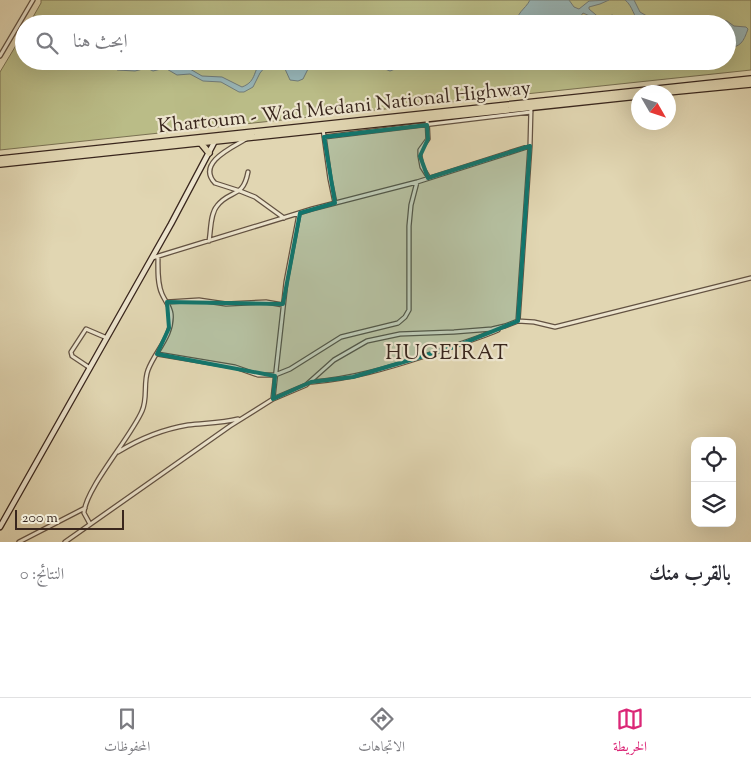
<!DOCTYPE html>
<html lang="ar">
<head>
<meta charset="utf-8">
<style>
  :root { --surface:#fff; --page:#f2f2f3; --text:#2b2b33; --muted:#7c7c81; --line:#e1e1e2; --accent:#db2777 }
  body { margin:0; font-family:"Sorts Mill Goudy",Amiri,serif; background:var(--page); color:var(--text); direction:rtl }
  .controls { position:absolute; right:15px; bottom:15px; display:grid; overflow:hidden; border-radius:10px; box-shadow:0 5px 20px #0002 }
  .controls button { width:45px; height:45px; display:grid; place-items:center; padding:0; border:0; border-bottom:1px solid var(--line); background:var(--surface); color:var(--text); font:25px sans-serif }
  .compass { position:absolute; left:631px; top:85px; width:45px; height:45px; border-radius:50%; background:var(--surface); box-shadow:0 5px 20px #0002; rotate:129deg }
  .scale { position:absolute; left:15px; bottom:12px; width:109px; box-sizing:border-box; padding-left:5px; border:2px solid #39261d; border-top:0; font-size:14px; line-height:18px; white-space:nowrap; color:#39261d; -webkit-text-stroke:4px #ece4cd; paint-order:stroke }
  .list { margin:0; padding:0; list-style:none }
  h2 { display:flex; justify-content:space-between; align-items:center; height:65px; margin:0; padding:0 20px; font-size:21px }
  h2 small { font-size:16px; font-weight:400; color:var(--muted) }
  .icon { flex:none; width:28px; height:28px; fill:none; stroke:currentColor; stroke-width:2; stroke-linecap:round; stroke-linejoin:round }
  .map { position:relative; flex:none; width:751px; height:542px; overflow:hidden; direction:ltr }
  .search { position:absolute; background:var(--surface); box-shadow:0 5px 20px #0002; left:15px; right:15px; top:15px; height:55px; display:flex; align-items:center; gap:12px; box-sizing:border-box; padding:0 18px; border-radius:28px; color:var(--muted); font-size:19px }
  .sheet { height:155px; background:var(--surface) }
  nav { display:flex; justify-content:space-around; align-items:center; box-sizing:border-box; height:70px; border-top:1px solid var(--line); background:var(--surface); font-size:14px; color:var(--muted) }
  nav a { display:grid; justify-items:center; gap:2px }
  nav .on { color:var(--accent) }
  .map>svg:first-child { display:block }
  .green { fill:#babc87; stroke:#7a7152 }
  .water { fill:#99b6b7; stroke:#737c79 }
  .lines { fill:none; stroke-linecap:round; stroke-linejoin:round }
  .street-casing { stroke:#635242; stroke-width:5.5 }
  .secondary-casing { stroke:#39261d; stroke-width:7 }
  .highway-casing { stroke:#39261d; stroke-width:8 }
  .street { stroke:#ece4cd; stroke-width:3 }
  .secondary { stroke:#ece4cd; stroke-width:4.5 }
  .highway { stroke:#e1d6b2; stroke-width:5.5 }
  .marked { fill:#0f766e; fill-opacity:0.2; stroke:#0f766e; stroke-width:4; stroke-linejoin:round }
  .labels { text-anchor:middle; stroke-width:4.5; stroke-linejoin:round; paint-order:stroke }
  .street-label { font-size:20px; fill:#39261d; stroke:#ece4cd }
  .neighbourhood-label { font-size:21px; letter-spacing:1px; fill:#39261d; stroke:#ece4cd }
</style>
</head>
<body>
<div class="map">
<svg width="751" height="542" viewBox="0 0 751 542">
  <rect width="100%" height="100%" fill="#e1d6b2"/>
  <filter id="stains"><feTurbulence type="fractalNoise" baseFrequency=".004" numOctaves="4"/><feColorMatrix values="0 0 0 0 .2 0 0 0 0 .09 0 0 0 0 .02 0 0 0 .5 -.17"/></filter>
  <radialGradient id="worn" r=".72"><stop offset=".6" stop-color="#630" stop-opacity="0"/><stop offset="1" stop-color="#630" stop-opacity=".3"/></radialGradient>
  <path class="green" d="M41,0h710v70l-751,80v-78l24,-40v29h703v-37h-698l12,-21z"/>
  <path class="water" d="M530,0h39l5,7 5,2 10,-8 20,-1 -9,4 -11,3v2l13,11 10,-5 5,2 6,7h-24l-7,-7 -9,-4 -8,11h-57c-3,-11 7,-14 12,-24z
    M625,0h9l6,12 12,7c12,-3 17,-6 25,5h-5l-5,-4 -10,4 -16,-1c-8,-6 -8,-17 -16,-23z
    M723,20l4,1 7,5 12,1 2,2c-5,14 -7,17 -21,20v-25h-9z
    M115,61h50l4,4 9,4h12l12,7 20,1 20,10c16,-6 10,-18 21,-26h58l-13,8 -5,10 -5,2 -8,-1 -5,-11 -13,-5 -7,3 -5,6 -7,14 -9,5h-5l-18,-10 -18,-1 -13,-7 -13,1 -12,-7 -12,3 -6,-3 -12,3 -18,-1 -3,-3z
    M379,61h7l5,5 11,-5h18l8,3 17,-3c-12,13 -22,6 -35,2l-20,8 -5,-2z"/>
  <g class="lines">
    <g class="street-casing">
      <path id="street" d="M0,56l33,-56
        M427,119l1,20 -8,11v6l2,11 7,11
        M323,129l7,50 5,24
        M324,137l207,-25
        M246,139c-13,8 -50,24 -31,44l25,8 15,6 29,21
        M209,241c2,-10 1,-27 8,-35 13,-17 26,-7 31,-34
        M152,258l160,-49 105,-27 113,-36
        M167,302l32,-2 27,4 40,-2 17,3
        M518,321l12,-175 1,-39
        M157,354l78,13 23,8h17l15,-6 51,-32 57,-14 7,-6 4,-7v-84l2,-21 6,-23
        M90,368l-18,-12 -1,-4 15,-23 21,9
        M312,382c39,-3 76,-14 113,-26 25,-9 49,-16 73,-26
        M273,398l13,-116 13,-68
        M118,452c21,-13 46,-23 70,-27 17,-2 34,-2 50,-6
        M90,524l-6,-11c1,-24 47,-76 58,-102 6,-13 1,-28 6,-41 7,-19 25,-34 23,-56 -1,-8 -6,-13 -9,-20 -5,-11 -4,-26 -4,-38
        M19,542l66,-34
        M65,542l165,-116 43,-27 33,-14 28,-25 33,-19 33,-7 54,-2 38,-3 13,-3 13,-5 16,1 21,5 196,-49"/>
    </g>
    <g class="secondary-casing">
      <path id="secondary" d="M0,527l171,-303 45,-85"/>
    </g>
    <g class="highway-casing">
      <path id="highway" d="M668,92l83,-8
        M200,142l9,11
        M0,159l751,-80
        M0,164l638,-68"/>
    </g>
    <use href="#street" class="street"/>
    <use href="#secondary" class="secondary"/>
    <use href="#highway" class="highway"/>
  </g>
  <path class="marked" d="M427,125l1,14 -8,17 8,22 102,-32 -12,175 -64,26 -101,30 -42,5 -38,17 2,-23 -118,-22 12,-26 -2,-26 116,2 17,-91 35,-10 -11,-66z"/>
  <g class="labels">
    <g class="street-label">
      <text transform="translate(344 106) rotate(-6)" y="7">Khartoum - Wad Medani National Highway</text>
    </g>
    <g class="neighbourhood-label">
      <text x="447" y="359">HUGEIRAT</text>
    </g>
  </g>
  <rect width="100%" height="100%" filter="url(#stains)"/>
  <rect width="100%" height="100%" fill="url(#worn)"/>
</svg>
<div class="controls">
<button><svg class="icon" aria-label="locate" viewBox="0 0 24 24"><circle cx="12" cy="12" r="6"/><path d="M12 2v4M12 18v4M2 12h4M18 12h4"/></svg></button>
<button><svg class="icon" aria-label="layers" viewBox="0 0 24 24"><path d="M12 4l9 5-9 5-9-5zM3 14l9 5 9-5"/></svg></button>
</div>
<svg class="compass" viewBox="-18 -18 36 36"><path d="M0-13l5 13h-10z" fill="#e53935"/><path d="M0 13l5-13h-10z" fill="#7c7c81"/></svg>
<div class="scale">200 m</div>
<div class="search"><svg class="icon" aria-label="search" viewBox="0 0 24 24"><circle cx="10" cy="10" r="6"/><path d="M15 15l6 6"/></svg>ابحث هنا</div>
</div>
<section class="sheet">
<h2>بالقرب منك<small>النتائج: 0</small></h2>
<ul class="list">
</ul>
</section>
<nav>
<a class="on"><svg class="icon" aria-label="map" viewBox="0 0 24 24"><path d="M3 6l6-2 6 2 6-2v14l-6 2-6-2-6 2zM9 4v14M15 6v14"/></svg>الخريطة</a>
<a><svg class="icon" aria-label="directions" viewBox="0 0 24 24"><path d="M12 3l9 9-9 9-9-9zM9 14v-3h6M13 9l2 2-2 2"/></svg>الاتجاهات</a>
<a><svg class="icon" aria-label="saved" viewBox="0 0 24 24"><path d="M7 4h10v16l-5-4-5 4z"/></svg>المحفوظات</a>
</nav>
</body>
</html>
